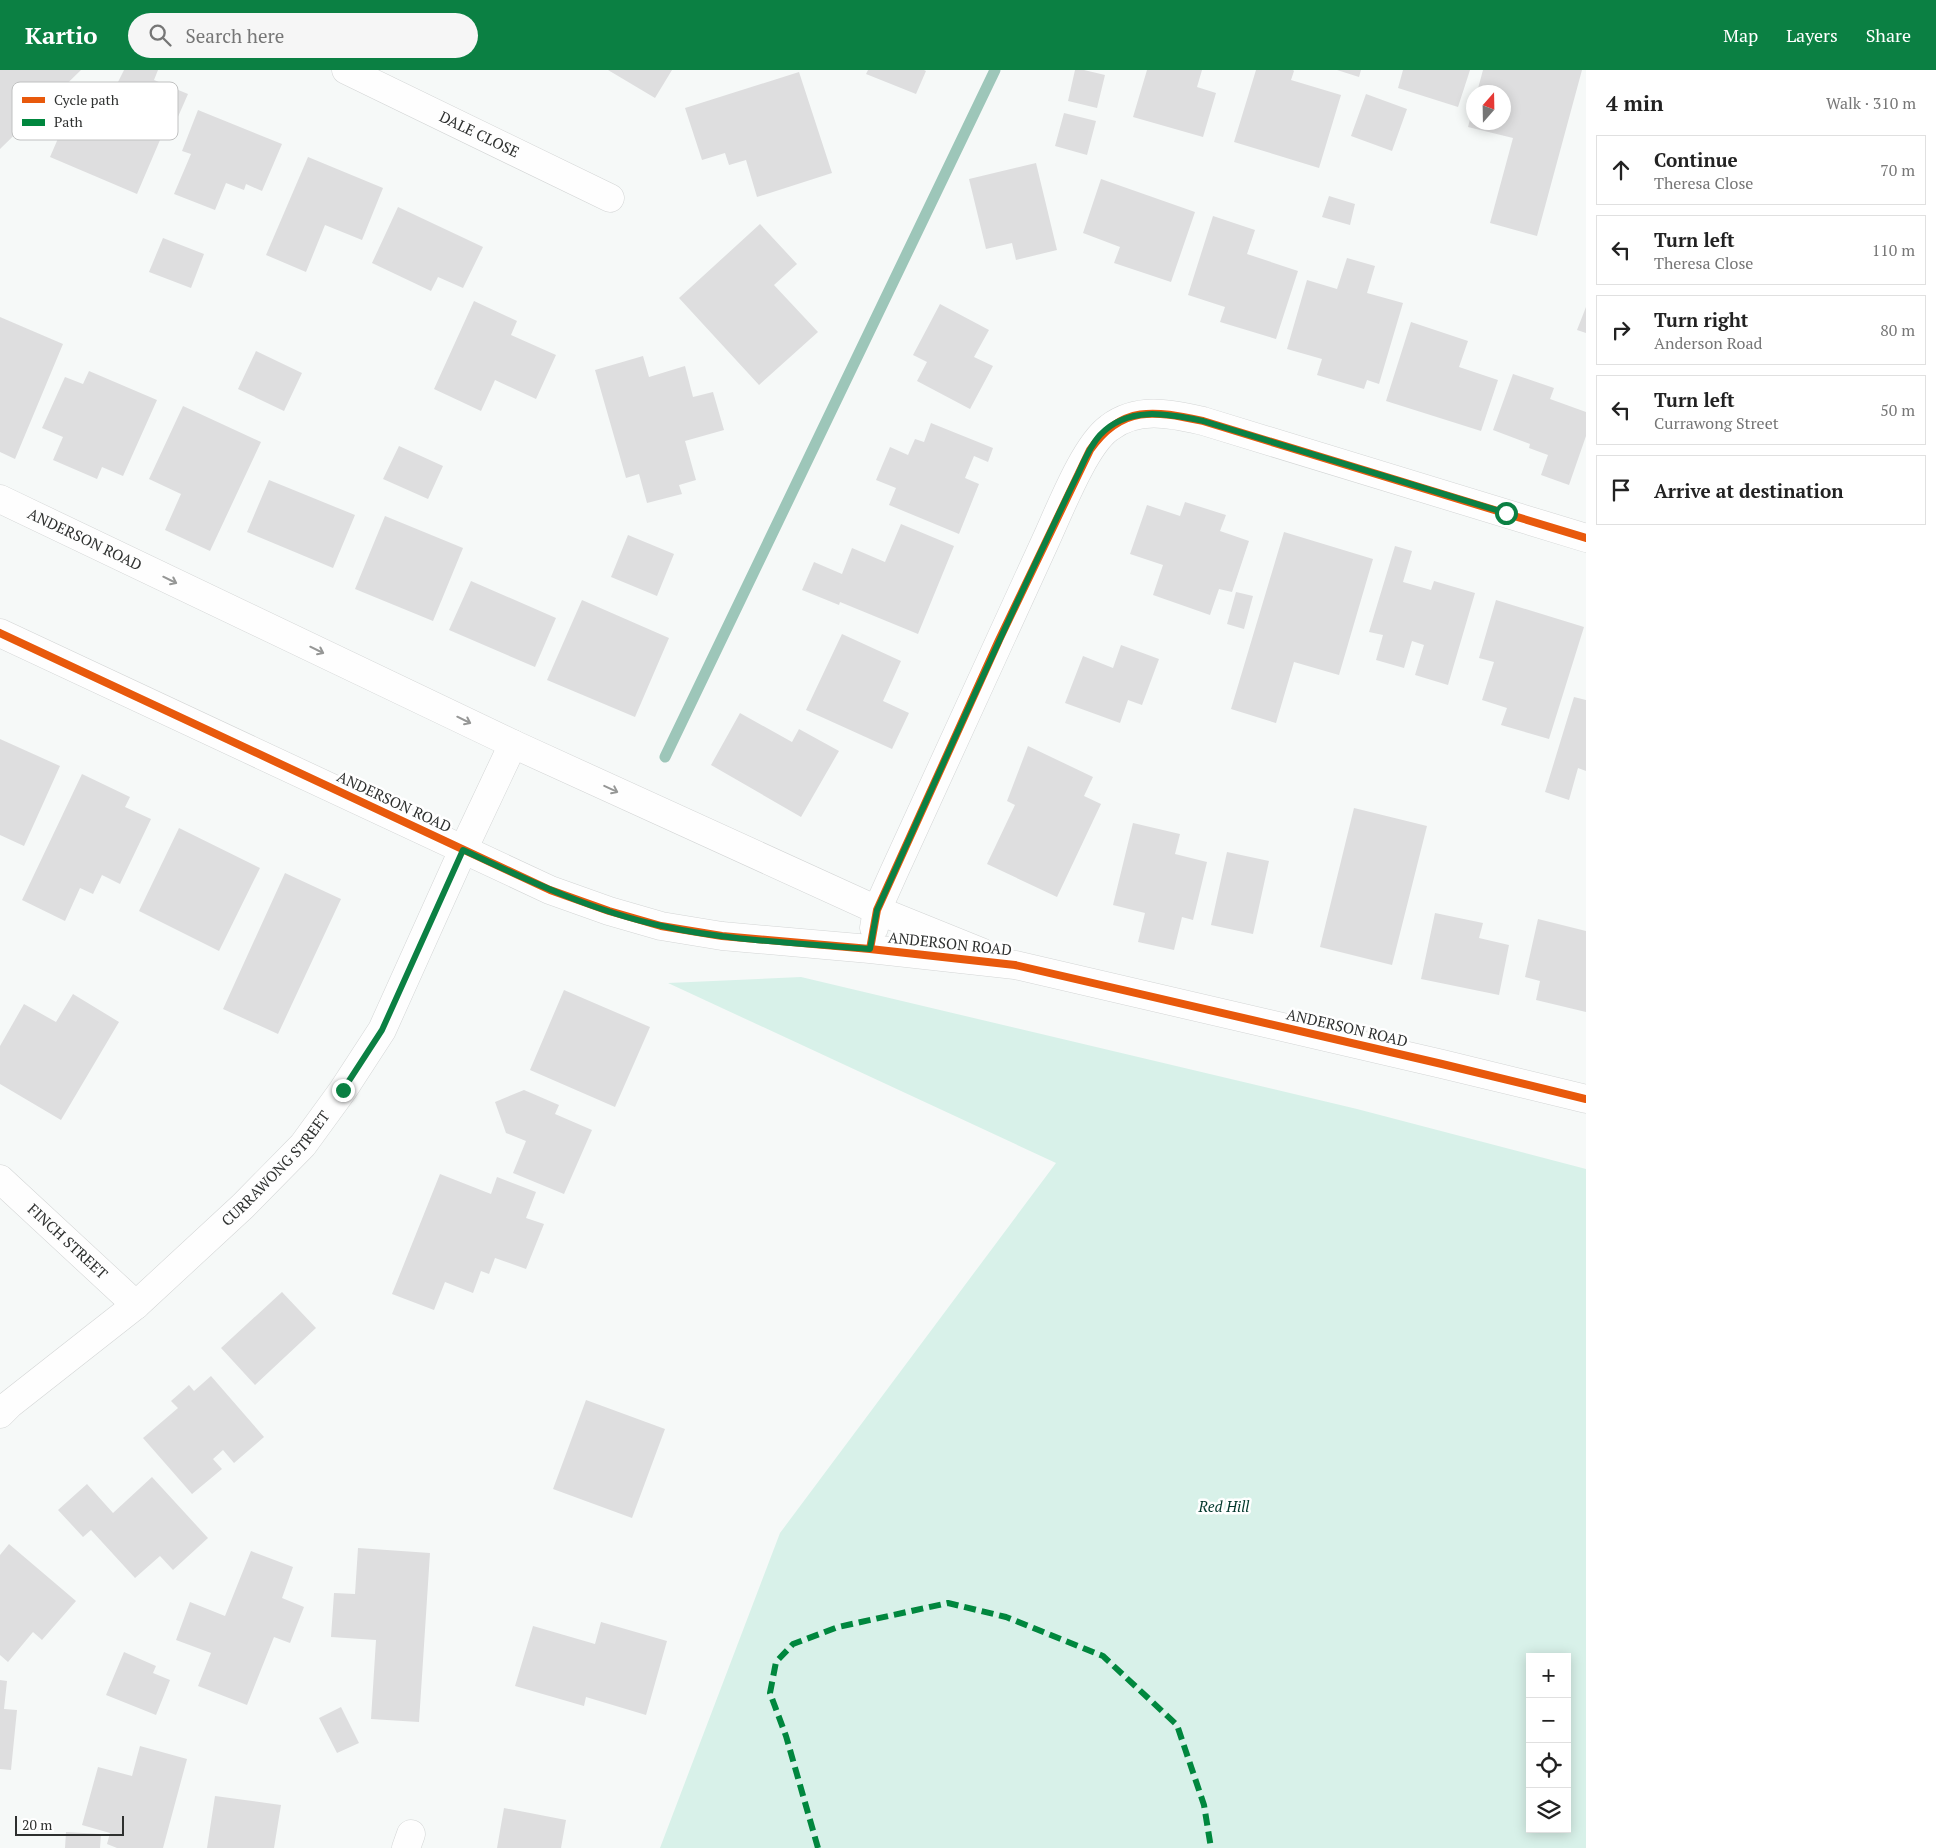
<!DOCTYPE html>
<html lang="en">
<head>
<meta charset="utf-8">
<style>
  :root { --surface:#fff; --page:#f6f6f6; --text:#222; --muted:#767676; --line:#e0e0e0; --accent:#0b8043 }
  body { margin:0; font-family:"PT Serif",serif; background:var(--page); color:var(--text) }
  .controls { position:absolute; right:15px; bottom:15px; display:grid; overflow:hidden; border-radius:0px; box-shadow:0 2px 12px #0003 }
  .controls button { width:45px; height:45px; display:grid; place-items:center; padding:0; border:0; border-bottom:1px solid var(--line); background:var(--surface); color:var(--text); font:25px sans-serif }
  .compass { position:absolute; left:1466px; top:15px; width:45px; height:45px; border-radius:50%; background:var(--surface); box-shadow:0 2px 12px #0003; rotate:20deg }
  .scale { position:absolute; left:15px; bottom:12px; width:109px; box-sizing:border-box; padding-left:5px; border:2px solid #2e302f; border-top:0; font-size:14px; line-height:18px; white-space:nowrap; color:#2e302f; -webkit-text-stroke:4px #fff; paint-order:stroke }
  .stop { position:absolute; width:15px; height:15px; margin:-11px; border:4px solid #0b8043; border-radius:50%; background:#fff }
  .stop.end { background:#0b8043; border-color:#fff; box-shadow:0 1px 5px #0008 }
  .list { margin:0; padding:0; list-style:none }
  h2 { display:flex; justify-content:space-between; align-items:center; height:65px; margin:0; padding:0 20px; font-size:21px }
  h2 small { font-size:16px; font-weight:400; color:var(--muted) }
  .list li { display:grid; grid-template-columns:32px 1fr auto; gap:15px; align-items:center; box-sizing:border-box; height:70px; margin:0 10px 10px; padding:0 10px; border:1px solid var(--line); border-radius:0px }
  .list b { display:block; font-size:19px; white-space:nowrap }
  .list p { margin:0; font-size:16px; white-space:nowrap; color:var(--muted) }
  .list em { font-size:16px; font-style:normal; color:var(--muted) }
  .icon { flex:none; width:28px; height:28px; fill:none; stroke:currentColor; stroke-width:2; stroke-linecap:round; stroke-linejoin:round }
  .map { position:relative; flex:none; width:1586px; height:1778px; overflow:hidden }
  header { display:flex; align-items:center; gap:30px; box-sizing:border-box; height:70px; padding:0 25px; background:var(--accent); color:#fff }
  header strong { font-size:24px }
  nav { display:flex; gap:28px; margin-inline-start:auto; font-size:18px }
  .search { width:350px; height:45px; background:var(--page); display:flex; align-items:center; gap:12px; box-sizing:border-box; padding:0 18px; border-radius:28px; color:var(--muted); font-size:19px }
  main { display:flex }
  aside { flex:1; background:var(--surface) }
  .map>svg:first-child { display:block }
  .green { fill:#d8f1e9; fill-rule:evenodd }
  .lines { fill:none; stroke-linecap:round; stroke-linejoin:round }
  .stream { stroke:#9dc6b9; stroke-width:11 }
  .building { fill:#dededf }
  .minor-casing { stroke:#d3d5d5; stroke-width:29 }
  .minor { stroke:#fefefe; stroke-width:28 }
  .quiet { stroke:#00873e; stroke-width:6; stroke-dasharray:12 6; stroke-linecap:butt }
  .cycleway-casing { stroke:#fff; stroke-width:11 }
  .cycleway { stroke:#e8590c; stroke-width:8 }
  .oneway { stroke:#969796 }
  .route { stroke:#0b8043; stroke-width:6 }
  .labels { text-anchor:middle; stroke-width:5; stroke-linejoin:round; paint-order:stroke }
  .street-label { font-size:15px; fill:#2e302f; stroke:#fff }
  .park-label { font-size:15px; font-style:italic; fill:#02382c; stroke:#fff }
  .key { fill:#fff; stroke:#c0c1c1; stroke-width:1 }
  .key-label { font-size:14px; fill:#2e302f }
</style>
</head>
<body>
<header>
<strong>Kartio</strong>
<div class="search"><svg class="icon" aria-label="search" viewBox="0 0 24 24"><circle cx="10" cy="10" r="6"/><path d="M15 15l6 6"/></svg>Search here</div>
<nav><a>Map</a><a>Layers</a><a>Share</a></nav>
</header>
<main>
<div class="map">
<svg width="1586" height="1778" viewBox="0 0 1586 1778">
  <rect width="100%" height="100%" fill="#f6f9f8"/>
  <path class="green" d="M801,907l556,132 229,60v679h-926l120,-315 276,-370 -388,-180zM1530,1587h37v172h-37z"/>
  <g class="lines">
    <path class="stream" d="M665,687l330,-687"/>
  </g>
  <path class="building" d="M0,0h81l-81,79z
    M124,0h34l-4,10 34,14 -18,41 -7,-2 -26,61 -87,-37 13,-30 18,8 16,-40 12,5z
    M608,0h64l-17,28z
    M868,0h56l2,1 -10,23 -50,-20z
    M1075,0h9l21,5 -8,33 -29,-7z
    M1147,0h55l-5,17 19,6 -13,44 -70,-20z
    M1256,0h37l1,1 -3,9 50,15 -22,73 -85,-26z
    M1337,0h24l-2,7z
    M1403,0h67l-12,37 -60,-19z
    M1483,0h99l-45,166 -47,-13 23,-85 -45,-11 5,-19 1,14h30v-30h-27z
    M799,2l33,101 -75,24 -11,-37 -17,5 -4,-12 -23,7 -17,-52z
    M1366,24l41,15 -15,42 -41,-15z
    M198,40l84,34 -20,47 -16,-7 -2,6 -18,-7 -11,27 -41,-16 17,-40 -9,-3z
    M1064,43l32,8 -9,34 -32,-9z
    M308,87l75,31 -21,52 -37,-15 -19,47 -40,-17z
    M1036,93l21,87 -41,10 -4,-17 -26,6 -17,-70z
    M1101,109l94,33 -24,70 -57,-19 6,-16 -37,-14z
    M1329,126l26,8 -5,21 -28,-8z
    M398,137l85,40 -20,41 -25,-11 -7,14 -59,-28z
    M1213,146l42,14 -8,24 51,17 -22,68 -56,-17 5,-15 -37,-12z
    M760,154l37,40 -23,21 44,47 -59,53 -80,-87z
    M163,168l41,16 -13,34 -42,-16z
    M1347,188l28,8 -8,27 36,10 -24,81 -12,-4 -3,9 -47,-14 5,-16 -35,-10 20,-69 30,9z
    M474,231l43,20 -6,14 45,20 -20,44 -41,-19 -14,31 -47,-22z
    M940,234l49,26 -15,27 19,9 -23,43 -53,-28 10,-19 -14,-7z
    M1586,237v26l-9,-3z
    M0,247l63,27 -48,115 -15,-7z
    M1411,252l57,19 -9,26 39,13 -17,51 -95,-30z
    M256,281l46,22 -18,38 -46,-22z
    M643,286l6,21 36,-11 8,31 20,-5 11,38 -39,11 11,39 -17,5 3,9 -35,9 -8,-29 -13,4 -31,-108z
    M89,301l68,29 -34,76 -21,-9 -5,12 -44,-19 10,-23 -21,-9 23,-51 18,7z
    M1513,304l41,14 -4,11 36,13v24l-17,49 -28,-10 7,-20 -19,-7 1,-4 -37,-14z
    M183,336l78,36 -51,109 -45,-21 16,-36 -32,-15z
    M931,353l62,25 -5,14 -14,-6 -9,22 14,6 -20,50 -70,-29 7,-17 -20,-8 14,-33 18,8 7,-16 9,3z
    M399,376l44,20 -15,33 -45,-20z
    M269,410l86,35 -22,53 -86,-36z
    M1185,432l41,13 -6,16 29,10 -17,51 -13,-3 -9,26 -57,-20 10,-30 -33,-11 17,-49 33,11z
    M385,446l78,32 -30,73 -78,-32z
    M901,454l53,22 -36,88 -78,-32 -1,3 -37,-15 12,-28 28,12 10,-26 33,14z
    M1284,462l89,27 -34,116 -45,-13 -18,61 -45,-14z
    M628,465l46,19 -17,42 -46,-19z
    M1395,476l17,5 -9,31 28,8 3,-9 41,12 -27,92 -33,-10 9,-30 -12,-4 -8,27 -28,-8 7,-25 -14,-3z
    M471,511l85,37 -21,49 -86,-37z
    M1236,522l17,4 -9,33 -17,-5z
    M582,530l87,38 -34,79 -88,-37z
    M1496,530l88,27 -35,112 -48,-14 6,-17 -25,-8 12,-38 -15,-4z
    M842,564l59,27 -18,40 26,12 -17,36 -86,-39z
    M1121,575l38,14 -17,46 -14,-5 -8,23 -55,-20 18,-47 30,12z
    M1574,627l12,3v71l-8,-3 -9,32 -24,-8z
    M740,643l52,29 7,-13 40,22 -38,66 -90,-52z
    M0,669l60,27 -36,80 -24,-11z
    M1028,676l65,31 -9,19 17,8 -44,93 -70,-33 28,-59 -8,-4z
    M82,704l48,23 -5,10 26,12 -31,65 -18,-9 -9,19 -13,-6 -15,33 -43,-21z
    M1354,738l73,18 -35,139 -72,-18z
    M1133,753l47,11 -5,20 32,8 -14,58 -11,-3 -8,33 -36,-8 7,-29 -32,-8z
    M179,758l81,40 -41,83 -80,-40z
    M1227,782l42,9 -16,73 -42,-9z
    M285,803l56,26 -63,135 -55,-25z
    M1435,843l48,10 -4,15 30,7 -10,50 -78,-16z
    M1538,849l48,12v81l-50,-12 4,-19 -15,-4z
    M564,920l86,37 -35,80 -85,-37z
    M73,924l46,28 -58,98 -61,-36v-38l24,-42 32,18z
    M524,1020l35,15 -4,9 37,16 -28,64 -51,-21 13,-32 -20,-8 -11,-31z
    M440,1104l51,20 6,-17 39,15 -10,26 18,6 -18,45 -31,-11 -6,16 -8,-3 -8,22 -28,-11 -11,28 -42,-16z
    M282,1222l34,36 -61,57 -34,-37z
    M211,1306l53,61 -30,26 -11,-13 -10,9 9,10 -30,25 -49,-56 35,-30 -7,-7 18,-16 5,6z
    M586,1330l79,29 -33,89 -79,-29z
    M152,1407l56,61 -35,32 -13,-14 -25,22 -44,-48 -8,7 -25,-27 29,-26 26,29z
    M9,1474l67,57 -34,39 -9,-8 -25,30 -8,-7v-100z
    M358,1478l72,5 -11,169 -48,-3 5,-79 -45,-3 3,-44 21,1z
    M251,1481l42,16 -11,31 22,9 -14,36 -16,-6 -27,68 -49,-19 13,-33 -35,-13 14,-38 35,14z
    M601,1552l66,19 -21,74 -60,-18 -2,9 -69,-20 18,-60 62,18z
    M124,1582l32,14 -3,7 17,7 -14,35 -50,-20z
    M0,1610l7,1 -3,28 13,1 -6,60 -11,-1z
    M341,1637l18,36 -22,10 -18,-35z
    M140,1676l47,13 -24,89h-46l-10,-4 3,-11 -28,-8 16,-58 34,9z
    M215,1726l66,9 -7,43h-67z
    M504,1738l62,12 -5,28h-64z
    M66,1762l35,2 -1,14h-35z"/>
  <g class="lines">
    <g class="minor-casing">
      <g id="minor">
        <path id="s1" d="M346,0l264,128"/>
        <path id="s2" d="M0,429l513,245 364,166 104,42"/>
        <path d="M0,563l550,257 59,21 52,15 61,10 148,13 145,16 427,99 144,35"/>
        <path d="M874,858l3,-18 17,-38c50,-110 100,-220 151,-330 14,-30 39,-96 64,-114 29,-22 62,-14 94,-7l383,117"/>
        <path id="s3" d="M0,1109l136,126"/>
        <path id="s4" d="M0,1344l10,-10 126,-99 107,-99 60,-61 40,-55 39,-60 81,-180 50,-106"/>
        <path d="M406,1778l5,-14"/>
      </g>
    </g>
    <use href="#minor" class="minor"/>
    <path class="quiet" d="M818,1778l-32,-112 -16,-43 6,-31 17,-18 45,-17 110,-24 58,14 97,39 74,69 27,80 7,43"/>
    <g class="cycleway-casing">
      <path id="cycleway" d="M0,563l550,257 59,21 52,15 61,10 148,13 145,16 427,99 144,35
        M870,879l7,-39 122,-270 91,-190c32,-46 65,-39 113,-29l383,117"/>
    </g>
    <use href="#cycleway" class="cycleway"/>
  </g>
  <defs><path id="oneway-shaft" d="M-6 0H5M1.5-3L5.5 0L1.5 3" fill="none" stroke-width="1.6" stroke-linecap="round" stroke-linejoin="round" transform="scale(1.25)"/></defs>
  <g class="oneway">
    <use href="#oneway-shaft" transform="translate(170 510) rotate(26)"/>
    <use href="#oneway-shaft" transform="translate(317 580) rotate(26)"/>
    <use href="#oneway-shaft" transform="translate(464 650) rotate(26)"/>
    <use href="#oneway-shaft" transform="translate(611 719) rotate(25)"/>
  </g>
  <g class="lines">
    <path class="route" d="M343,1020l39,-60 81,-180c64,30 129,61 199,76 68,15 139,17 208,23l7,-39c53,-117 105,-234 160,-350 14,-29 27,-58 41,-86 6,-13 12,-28 22,-39 28,-30 69,-21 103,-14l303,92"/>
  </g>
  <g class="labels">
    <g class="street-label">
      <text dy="5" stroke="none"><textPath href="#s1" startOffset="148">DALE CLOSE</textPath></text>
      <text dy="5" stroke="none"><textPath href="#s2" startOffset="94">ANDERSON ROAD</textPath></text>
      <text transform="translate(394 732) rotate(25)" y="5">ANDERSON ROAD</text>
      <text transform="translate(950 874) rotate(6)" y="5">ANDERSON ROAD</text>
      <text transform="translate(1347 958) rotate(13)" y="5">ANDERSON ROAD</text>
      <text dy="5" stroke="none"><textPath href="#s4" startOffset="370">CURRAWONG STREET</textPath></text>
      <text dy="5" stroke="none"><textPath href="#s3" startOffset="92">FINCH STREET</textPath></text>
    </g>
    <g class="park-label">
      <text x="1224" y="1442">Red Hill</text>
    </g>
  </g>
  <rect x="12" y="12" width="166" height="58" rx="8" class="key"/>
  <rect x="22" y="27" width="23" height="6" fill="#e8590c"/>
  <rect x="22" y="49" width="23" height="7" fill="#00873e"/>
  <g class="key-label">
    <text x="54" y="35">Cycle path</text>
    <text x="54" y="57">Path</text>
  </g>
</svg>
<div class="controls">
<button>+</button>
<button>−</button>
<button><svg class="icon" aria-label="locate" viewBox="0 0 24 24"><circle cx="12" cy="12" r="6"/><path d="M12 2v4M12 18v4M2 12h4M18 12h4"/></svg></button>
<button><svg class="icon" aria-label="layers" viewBox="0 0 24 24"><path d="M12 4l9 5-9 5-9-5zM3 14l9 5 9-5"/></svg></button>
</div>
<svg class="compass" viewBox="-18 -18 36 36"><path d="M0-13l5 13h-10z" fill="#e53935"/><path d="M0 13l5-13h-10z" fill="#767676"/></svg>
<div class="scale">20 m</div>
<div class="stop" style="left:1506px;top:443px"></div>
<div class="stop end" style="left:343px;top:1020px"></div>
</div>
<aside>
<h2>4 min<small>Walk · 310 m</small></h2>
<ul class="list">
<li><svg class="icon" aria-label="ahead" viewBox="0 0 24 24"><path d="M12 20V5M6 11l6-6 6 6"/></svg><div><b>Continue</b><p>Theresa Close</p></div><em>70 m</em></li>
<li><svg class="icon" aria-label="left" viewBox="0 0 24 24"><path d="M17 20v-9H6M10 6l-5 5 5 5"/></svg><div><b>Turn left</b><p>Theresa Close</p></div><em>110 m</em></li>
<li><svg class="icon" aria-label="right" viewBox="0 0 24 24"><path d="M7 20v-9h11M14 6l5 5-5 5"/></svg><div><b>Turn right</b><p>Anderson Road</p></div><em>80 m</em></li>
<li><svg class="icon" aria-label="left" viewBox="0 0 24 24"><path d="M17 20v-9H6M10 6l-5 5 5 5"/></svg><div><b>Turn left</b><p>Currawong Street</p></div><em>50 m</em></li>
<li><svg class="icon" aria-label="arrive" viewBox="0 0 24 24"><path d="M6 21V4h12l-3 4 3 4H6"/></svg><div><b>Arrive at destination</b></div></li>
</ul>
</aside>
</main>
</body>
</html>
